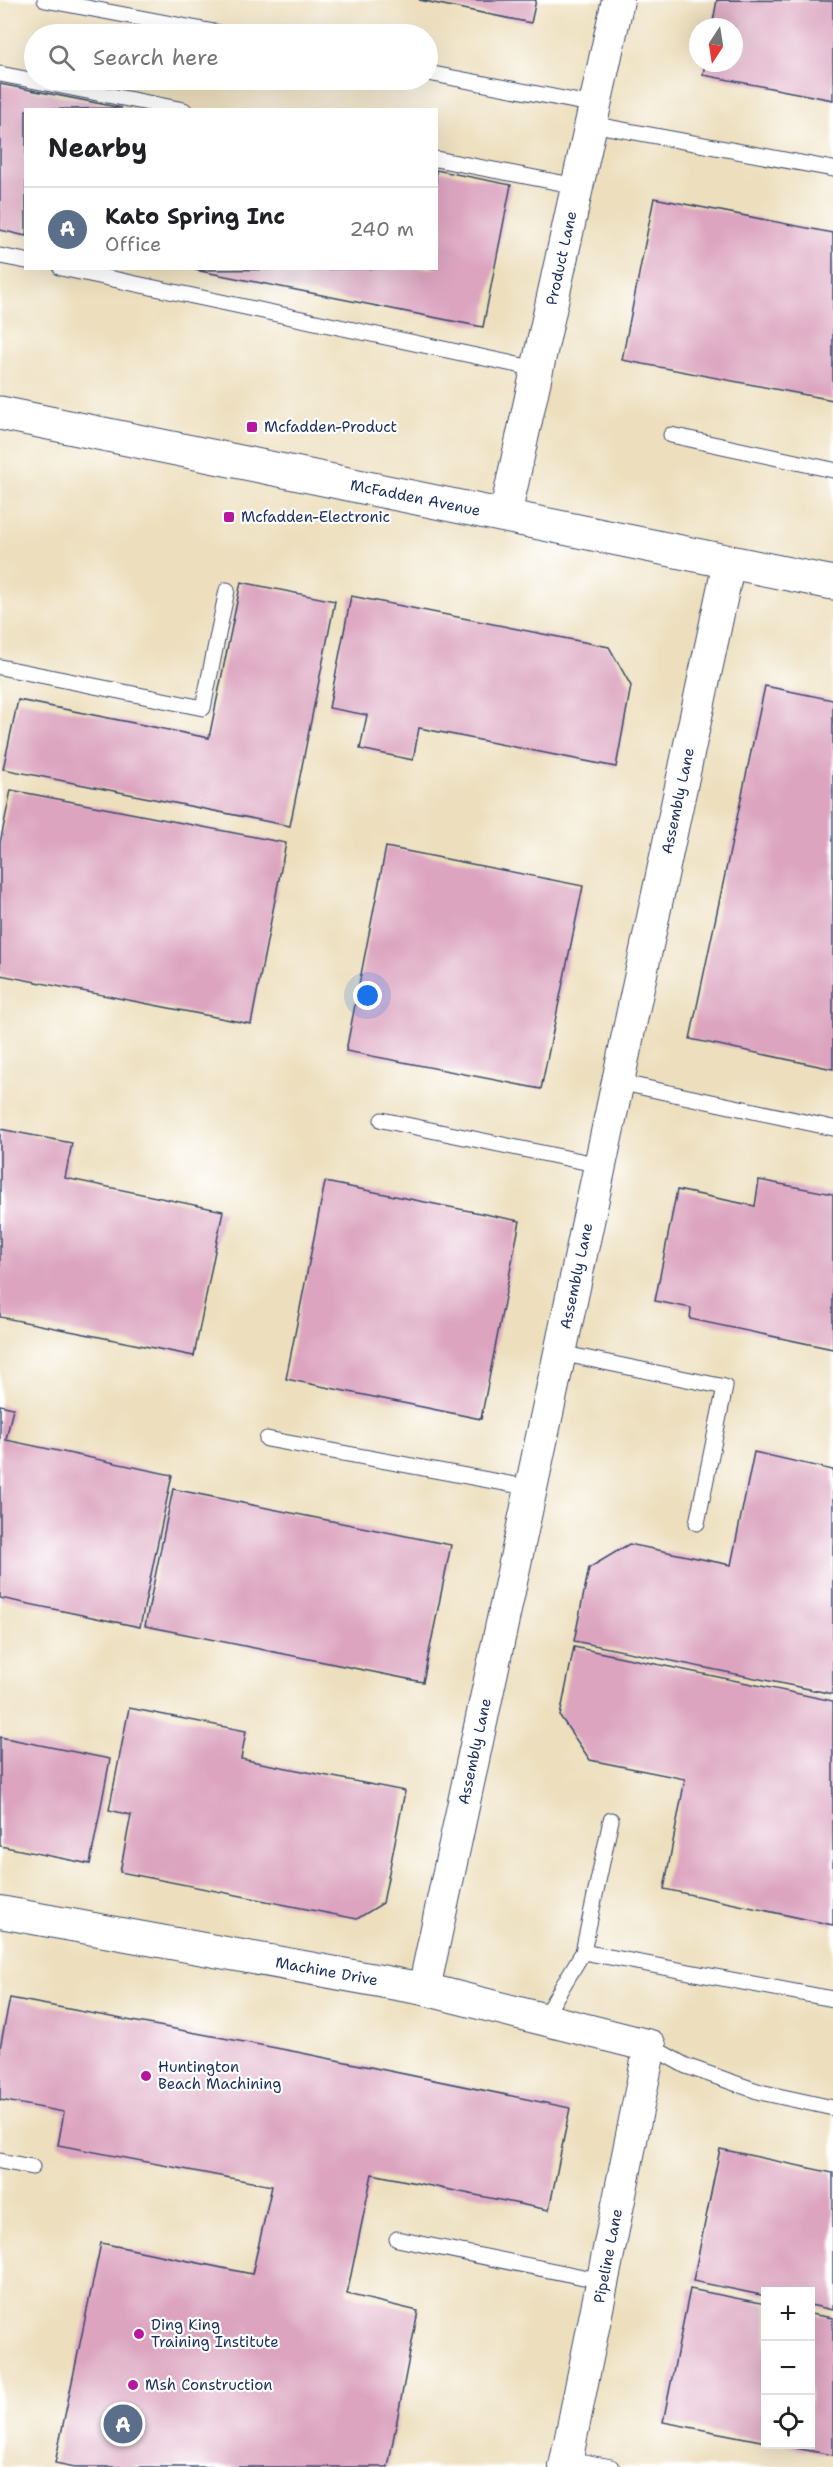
<!DOCTYPE html>
<html lang="en">
<head>
<meta charset="utf-8">
<style>
  :root { --surface:#fff; --page:#f2f2f2; --text:#202124; --muted:#757577; --line:#e0e0e0; --accent:#b45309 }
  body { margin:0; font-family:"Shantell Sans",sans-serif; background:var(--page); color:var(--text) }
  .controls { position:absolute; right:18px; bottom:18px; display:grid; overflow:hidden; border-radius:0px; box-shadow:0 6px 24px #0002 }
  .controls button { width:54px; height:54px; display:grid; place-items:center; padding:0; border:0; border-bottom:2px solid var(--line); background:var(--surface); color:var(--text); font:30px sans-serif }
  .compass { position:absolute; left:689px; top:18px; width:54px; height:54px; border-radius:50%; background:var(--surface); box-shadow:0 6px 24px #0002; rotate:192deg }
  .you { position:absolute; left:368px; top:996px; width:21px; height:21px; margin:-15px; border:4px solid #fff; border-radius:50%; background:#1a73e8; box-shadow:0 0 0 9px #1a73e833 }
  .badge { display:grid; place-items:center; width:39px; height:39px; border-radius:50%; background:var(--accent); color:#fff; font-size:20px; font-weight:700 }
  .pin { position:absolute; translate:-50% -50%; border:3px solid #fff; box-shadow:0 2px 6px #0006 }
  .list { margin:0; padding:0; list-style:none }
  h2 { display:flex; justify-content:space-between; align-items:center; height:78px; margin:0; padding:0 24px; font-size:26px }
  h2 small { font-size:20px; font-weight:400; color:var(--muted) }
  .list li { display:grid; grid-template-columns:39px 1fr auto; gap:18px; align-items:center; box-sizing:border-box; height:84px; padding:0 24px; border-top:2px solid var(--line) }
  .list b { display:block; font-size:22px; white-space:nowrap }
  .list p { margin:0; font-size:20px; white-space:nowrap; color:var(--muted) }
  .list em { font-size:20px; font-style:normal; color:var(--muted) }
  .icon { flex:none; width:33px; height:33px; fill:none; stroke:currentColor; stroke-width:2; stroke-linecap:round; stroke-linejoin:round }
  .map { position:relative; flex:none; width:833px; height:2467px; overflow:hidden }
  .search { position:absolute; background:var(--surface); box-shadow:0 6px 24px #0002; left:24px; top:24px; width:414px; height:66px; display:flex; align-items:center; gap:15px; box-sizing:border-box; padding:0 21px; border-radius:33px; color:var(--muted); font-size:22px }
  .panel { position:absolute; background:var(--surface); box-shadow:0 6px 24px #0002; left:24px; top:108px; width:414px; height:162px; border-radius:0px }
  .map>svg:first-child { display:block }
  .building { fill:#dca4bf }
  .lines { fill:none; stroke-linecap:round; stroke-linejoin:round }
  .service-casing { stroke:#3a496c; stroke-width:17 }
  .minor-casing { stroke:#3a496c; stroke-width:34 }
  .tertiary-casing { stroke:#3a496c; stroke-width:35 }
  .service { stroke:#fff; stroke-width:15 }
  .minor { stroke:#fff; stroke-width:32 }
  .tertiary { stroke:#fff; stroke-width:33 }
  .poi-dot { fill:#b5179e; stroke:#fff; stroke-width:2 }
  .labels { text-anchor:middle; stroke-width:4.5; stroke-linejoin:round; paint-order:stroke }
  .street-label { font-size:15px; fill:#1b2f5e; stroke:#fff }
  .poi-label { font-size:15px; fill:#1b2f5e; stroke:#fff; text-anchor:start }
</style>
</head>
<body>
<div class="map">
<svg width="833" height="2467" viewBox="0 0 833 2467">
  <rect width="100%" height="100%" fill="#fff"/>
  <filter id="ink" filterUnits="userSpaceOnUse"><feTurbulence type="fractalNoise" baseFrequency=".0167" numOctaves="2"/><feDisplacementMap in="SourceGraphic" scale="12" xChannelSelector="R" yChannelSelector="G"/><feConvolveMatrix kernelMatrix="1 2 1 2 8 2 1 2 1" color-interpolation-filters="sRGB"/></filter>
  <filter id="wash" filterUnits="userSpaceOnUse"><feTurbulence type="fractalNoise" baseFrequency=".008" numOctaves="4" result="noise"/><feDisplacementMap in="SourceGraphic" scale="24" xChannelSelector="R" yChannelSelector="G"/><feGaussianBlur stdDeviation="1.35" result="paint"/><feColorMatrix in="noise" values="0 0 0 0 0 0 0 0 0 0 0 0 0 0 0 0 0 1.4 0 .05"/><feComposite in="paint" operator="in"/></filter>
  <g filter="url(#wash)">
    <rect width="100%" height="100%" fill="#eddfbd"/>
    <g id="blocks">
      <path class="building" d="M419,0h117l-5,23z
        M717,0l116,1v99l-130,-25 2,-12h29v-36h-22z
        M0,84l122,24 -96,2v126l-26,-6z
        M436,170l75,15 -28,142 -288,-57 241,-2z
        M654,198l179,35v167l-211,-40z
        M241,582l94,19 -45,225 -287,-57 15,-69 191,38z
        M351,596l258,51 22,39 -15,81 -197,-39 -6,32 -53,-11 7,-34 -38,-7z
        M765,686l68,14v369l-143,-30z
        M11,790l275,53 -35,181 -251,-49v-132z
        M386,847l197,39 -42,203 -195,-38z
        M0,1129l72,14 -7,35 158,33 -29,145 -194,-39z
        M759,1180l74,14v155l-143,-30 1,-11 -36,-7 22,-111 78,16z
        M325,1182l195,39 -39,198 -195,-40z
        M0,1405l13,3 -7,32 166,35 -32,152 -140,-29z
        M754,1452l79,18v224l-259,-53 15,-73 40,-24 102,21z
        M173,1489l278,56 -28,137 -278,-56z
        M574,1647l259,54v224l-169,-36 21,-110 -95,-19 -30,-44z
        M129,1708l117,23 -5,28 164,32 -22,112 -26,16 -237,-47 11,-57 -22,-5z
        M0,1737l110,22 -20,105 -90,-18z
        M10,1998l287,54 273,56 -21,102 -177,-36 -25,120 71,17 -30,156h-313l-20,-4 46,-220 151,31 20,-88 -214,-41 6,-33 -64,-12v-52z
        M720,2149l113,24v137l-23,-5v-13h-44v4l-73,-15z
        M690,2289l76,15v138l-103,-20z
        M810,2314l23,4v137l-49,-9 26,-2z"/>
    </g>
  </g>
  <g filter="url(#ink)">
    <use href="#blocks" fill-opacity="0" stroke="#3a496c" stroke-width="1.5"/>
    <g class="lines">
      <g class="service-casing">
        <path id="service" d="M45,0l180,34
          M428,73l167,32
          M0,74l184,36
          M591,124l242,45
          M436,159l141,27
          M0,256l26,5
          M61,268l476,101
          M671,435l162,35
          M0,667l203,41 24,-118
          M618,1082l215,46
          M382,1120l218,45
          M560,1353l165,34 -28,136
          M267,1439l264,49
          M583,1952l250,47
          M543,2019l40,-67 28,-132
          M650,2046l36,20 74,26 73,16
          M0,2161l32,6
          M397,2239l206,42
          M567,2459l44,8"/>
      </g>
      <g class="minor-casing">
        <g id="minor">
          <path id="s1" d="M505,516l113,-516"/>
          <path id="s2" d="M0,1912l424,77 226,57 -85,421"/>
          <path id="s3" d="M424,1989l305,-1427"/>
        </g>
      </g>
      <g class="tertiary-casing">
        <g id="tertiary">
          <path id="s4" d="M0,413l833,170"/>
        </g>
      </g>
      <use href="#service" class="service"/>
      <use href="#minor" class="minor"/>
      <use href="#tertiary" class="tertiary"/>
    </g>
  </g>
  <g class="poi-dot">
    <rect x="246" y="421" width="12" height="12" rx="3"/>
    <rect x="223" y="511" width="12" height="12" rx="3"/>
    <circle cx="146" cy="2076" r="6"/>
    <circle cx="139" cy="2334" r="6"/>
    <circle cx="133" cy="2385" r="6"/>
  </g>
  <g class="labels">
    <g class="street-label">
      <text dy="5" stroke="none"><textPath href="#s1" startOffset="264">Product Lane</textPath></text>
      <text dy="5" stroke="none"><textPath href="#s4" startOffset="424">McFadden Avenue</textPath></text>
      <text dy="5" stroke="none"><textPath href="#s3" startOffset="1215">Assembly Lane</textPath></text>
      <text dy="5" stroke="none"><textPath href="#s3" startOffset="729">Assembly Lane</textPath></text>
      <text dy="5" stroke="none"><textPath href="#s3" startOffset="243">Assembly Lane</textPath></text>
      <text dy="5" stroke="none"><textPath href="#s2" startOffset="332">Machine Drive</textPath></text>
      <text transform="translate(608 2256) rotate(-79)" y="5">Pipeline Lane</text>
    </g>
    <g class="poi-label">
      <text x="264" y="432">Mcfadden-Product</text>
      <text x="241" y="522">Mcfadden-Electronic</text>
      <text x="158" y="2072">Huntington<tspan x="158" dy="17">Beach Machining</tspan></text>
      <text x="151" y="2330">Ding King<tspan x="151" dy="17">Training Institute</tspan></text>
      <text x="145" y="2390">Msh Construction</text>
    </g>
  </g>
</svg>
<div class="controls">
<button>+</button>
<button>−</button>
<button><svg class="icon" aria-label="locate" viewBox="0 0 24 24"><circle cx="12" cy="12" r="6"/><path d="M12 2v4M12 18v4M2 12h4M18 12h4"/></svg></button>
</div>
<svg class="compass" viewBox="-18 -18 36 36"><path d="M0-13l5 13h-10z" fill="#e53935"/><path d="M0 13l5-13h-10z" fill="#757577"/></svg>
<div class="you"></div>
<div class="pin badge" style="left:123px;top:2424px;background:#5c6f8a">A</div>
<div class="search"><svg class="icon" aria-label="search" viewBox="0 0 24 24"><circle cx="10" cy="10" r="6"/><path d="M15 15l6 6"/></svg>Search here</div>
<section class="panel">
<h2>Nearby<small></small></h2>
<ul class="list">
<li><span class="badge" style="background:#5c6f8a">A</span><div><b>Kato Spring Inc</b><p>Office</p></div><em>240 m</em></li>
</ul>
</section>
</div>
</body>
</html>
